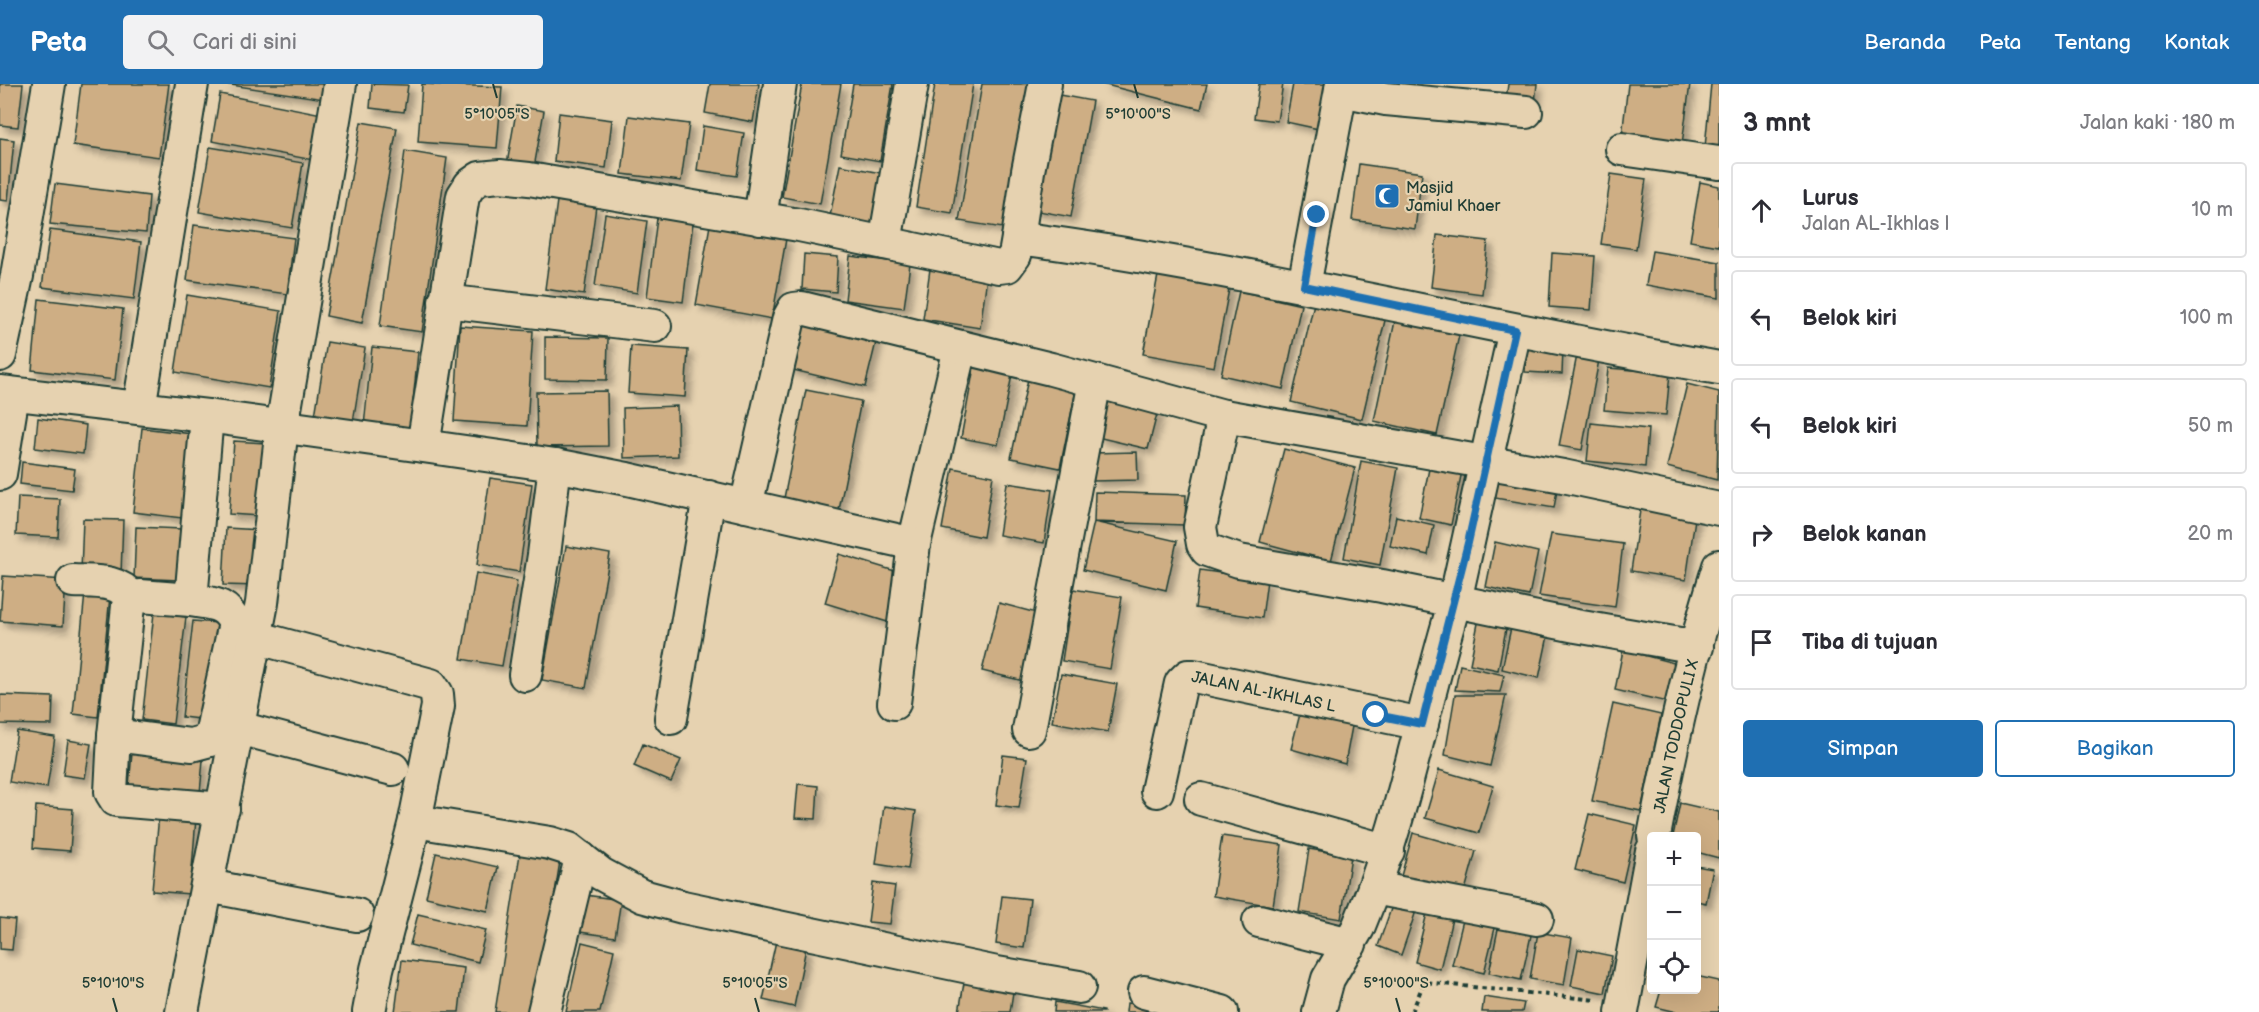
<!DOCTYPE html>
<html lang="id">
<head>
<meta charset="utf-8">
<style>
  :root { --surface:#fff; --page:#f2f2f3; --text:#2b2b33; --muted:#7c7c81; --line:#e1e1e2; --accent:#1f6fb2 }
  body { margin:0; font-family:"Balsamiq Sans",sans-serif; background:var(--page); color:var(--text) }
  .controls { position:absolute; right:18px; bottom:18px; display:grid; overflow:hidden; border-radius:6px; box-shadow:0 6px 24px #0002 }
  .controls button { width:54px; height:54px; display:grid; place-items:center; padding:0; border:0; border-bottom:2px solid var(--line); background:var(--surface); color:var(--text); font:30px sans-serif }
  .stop { position:absolute; width:18px; height:18px; margin:-14px; border:4px solid #1f6fb2; border-radius:50%; background:#fff }
  .stop.end { background:#1f6fb2; border-color:#fff; box-shadow:0 2px 6px #0008 }
  .list { margin:0; padding:0; list-style:none }
  h2 { display:flex; justify-content:space-between; align-items:center; height:78px; margin:0; padding:0 24px; font-size:26px }
  h2 small { font-size:20px; font-weight:400; color:var(--muted) }
  .list li { display:grid; grid-template-columns:39px 1fr auto; gap:18px; align-items:center; box-sizing:border-box; height:96px; margin:0 12px 12px; padding:0 12px; border:2px solid var(--line); border-radius:6px }
  .list b { display:block; font-size:22px; white-space:nowrap }
  .list p { margin:0; font-size:20px; white-space:nowrap; color:var(--muted) }
  .list em { font-size:20px; font-style:normal; color:var(--muted) }
  .actions { display:flex; gap:12px; padding:18px 24px }
  .actions a { flex:1; padding:14px 0; border:2px solid var(--accent); border-radius:6px; text-align:center; font-size:21px; color:var(--accent) }
  .actions .main { background:var(--accent); color:#fff }
  .icon { flex:none; width:33px; height:33px; fill:none; stroke:currentColor; stroke-width:2; stroke-linecap:round; stroke-linejoin:round }
  .map { position:relative; flex:none; width:1719px; height:928px; overflow:hidden }
  header { display:flex; align-items:center; gap:36px; box-sizing:border-box; height:84px; padding:0 30px; background:var(--accent); color:#fff }
  header strong { font-size:28px }
  nav { display:flex; gap:33px; margin-inline-start:auto; font-size:21px }
  .search { width:420px; height:54px; background:var(--page); display:flex; align-items:center; gap:15px; box-sizing:border-box; padding:0 21px; border-radius:6px; color:var(--muted); font-size:22px }
  main { display:flex }
  aside { flex:1; background:var(--surface) }
  .map>svg:first-child { display:block }
  .building { fill:#ceae84; stroke:#1f3d34; stroke-width:1.5; filter:url(#shadow) }
  .lines { fill:none; stroke-linecap:round; stroke-linejoin:round }
  .street-casing { stroke:#1f3d34; stroke-width:36 }
  .path { stroke:#1f3d34; stroke-width:4; stroke-dasharray:4.5 4.5; stroke-linecap:butt }
  .street { stroke:#e6d2b0; stroke-width:32 }
  .route { stroke:#1f6fb2; stroke-width:8 }
  .ticks { fill:none; stroke:#1f3d34; stroke-width:2 }
  .labels { text-anchor:middle; stroke-width:4.5; stroke-linejoin:round; paint-order:stroke }
  .poi-label { font-size:16px; fill:#1f3d34; stroke:#e6d2b0; text-anchor:start }
  .street-label { font-size:16px; fill:#1f3d34; stroke:#e6d2b0 }
  .ticks-label { font-size:15px; text-anchor:middle; fill:#1f3d34; stroke:#e6d2b0; stroke-width:4.5; stroke-linejoin:round; paint-order:stroke }
</style>
</head>
<body>
<header>
<strong>Peta</strong>
<div class="search"><svg class="icon" aria-label="search" viewBox="0 0 24 24"><circle cx="10" cy="10" r="6"/><path d="M15 15l6 6"/></svg>Cari di sini</div>
<nav><a>Beranda</a><a>Peta</a><a>Tentang</a><a>Kontak</a></nav>
</header>
<main>
<div class="map">
<svg width="1719" height="928" viewBox="0 0 1719 928">
  <defs>
    <filter id="shadow"><feDropShadow dx="5.5" dy="5.5" stdDeviation="3" flood-color="#0004"/></filter>
  </defs>
  <rect width="100%" height="100%" fill="#e6d2b0"/>
  <filter id="ink" filterUnits="userSpaceOnUse"><feTurbulence type="fractalNoise" baseFrequency=".0167" numOctaves="2"/><feDisplacementMap in="SourceGraphic" scale="12" xChannelSelector="R" yChannelSelector="G"/><feConvolveMatrix kernelMatrix="1 2 1 2 8 2 1 2 1" color-interpolation-filters="sRGB"/></filter>
  <g filter="url(#ink)">
    <path class="building" d="M0,0h23l-5,43 -18,-2z
      M81,0h88l-10,73 -86,-12z
      M224,0h102l-2,15z
      M372,0l36,1 -4,27 -34,-4z
      M422,0l80,3 -5,61 -79,-6z
      M710,0h49l-6,38 -48,-9z
      M802,0h39l-21,120 -38,-7z
      M853,0h40l-13,77 -39,-7z
      M935,0h38l-21,129 -36,-6z
      M982,0h51l-24,145 -50,-8z
      M1102,0h105l-6,25z
      M1259,0h24l-6,37 -23,-3z
      M1293,0h44l-9,47 -42,-9z
      M1508,0h29l-2,19 -29,-3z
      M1628,0h62l-8,60 -60,-8z
      M1711,0h8v75l-15,-1z
      M220,10l102,20 -9,46 -101,-19z
      M1054,10l38,7 -21,116 -38,-7z
      M517,22l27,5 -10,57 -27,-4z
      M559,29l53,7 -6,48 -52,-7z
      M629,32l60,8 -8,57 -59,-7z
      M361,38l36,6 -35,195 -36,-7z
      M703,42l41,7 -7,43 -40,-6z
      M0,54l14,2 -6,61 -8,-1z
      M210,63l93,16 -11,65 -93,-16z
      M405,67l42,7 -25,174 -42,-6z
      M1359,80l63,9 -7,56 -63,-9z
      M840,81l41,8 -10,52 -41,-9z
      M1611,90l35,5 -10,70 -35,-5z
      M1700,98l19,4v60l-29,-5z
      M55,100l94,12 -3,37 -96,-9z
      M557,117l39,5 -12,89 -39,-6z
      M605,130l42,7 -10,72 -42,-7z
      M657,134l36,5 -10,79 -36,-5z
      M194,141l100,13 -7,56 -100,-14z
      M710,141l76,14 -14,80 -76,-14z
      M50,146l91,12 -7,57 -92,-12z
      M1437,151l51,6 -6,53 -51,-7z
      M1652,167l67,11v36l-73,-13z
      M1552,169l43,3 -4,54 -42,-3z
      M804,170l34,3 -2,35 -34,-3z
      M850,172l60,8 -6,44 -59,-8z
      M930,185l57,8 -7,51 -57,-9z
      M1159,186l71,14 -16,83 -71,-13z
      M1239,207l62,14 -18,84 -62,-14z
      M187,211l94,16 -12,77 -94,-16z
      M39,215l84,10 -8,71 -83,-10z
      M1315,215l71,17 -24,103 -71,-17z
      M803,227l76,19 -14,57 -76,-18z
      M1396,232l64,15 -23,104 -63,-14z
      M460,242l73,5 -6,95 -73,-5z
      M545,253l63,1 -1,42 -62,-1z
      M327,258l38,6 -12,74 -38,-6z
      M631,262l57,4 -3,47 -57,-4z
      M372,263l46,5 -8,79 -46,-5z
      M1526,263l37,2 -1,25 -37,-2z
      M1577,271l22,5 -17,90 -23,-4z
      M974,283l38,8 -14,70 -37,-7z
      M1608,284l62,5 -4,42 -62,-5z
      M1028,295l48,11 -16,78 -49,-10z
      M1687,300l32,8 -2,88 -50,-13z
      M806,306l55,11 -23,114 -55,-12z
      M607,307l1,55 -71,1 -1,-55z
      M1107,313l51,13 -10,39 -51,-12z
      M677,322l1,50 -54,2 -1,-50z
      M38,334l48,7 -3,29 -48,-6z
      M1591,339l57,6 -3,38 -58,-6z
      M142,344l50,6 -10,84 -49,-6z
      M234,357l31,2 -5,73 -31,-2z
      M1284,365l71,19 -24,93 -71,-19z
      M1137,368l1,28 -46,1 -1,-28z
      M1431,375l32,7 -12,59 -32,-7z
      M1361,377l37,7 -18,97 -36,-7z
      M22,378l53,7 -3,21 -52,-6z
      M1501,383l58,11 -5,30 -59,-10z
      M953,384l40,8 -10,61 -41,-8z
      M490,394l42,6 -13,88 -42,-7z
      M1007,399l45,7 -8,53 -45,-8z
      M1095,408l91,3 -1,30 -91,-3z
      M18,413l42,2 -2,38 -42,-2z
      M1642,413l55,8 -11,75 -55,-9z
      M1396,432l38,9 -6,30 -38,-9z
      M83,435l40,1 -2,54 -40,-2z
      M1094,438l83,19 -11,49 -83,-20z
      M136,443l46,2 -3,51 -45,-2z
      M226,444l35,2 -2,56 -36,-1z
      M1551,450l72,10 -8,63 -76,-11z
      M1495,458l43,10 -9,44 -43,-9z
      M566,462l44,8 -24,134 -44,-8z
      M839,470l69,21 -14,49 -69,-21z
      M1200,486l67,10 -5,38 -67,-10z
      M476,489l41,8 -15,85 -41,-7z
      M3,492l63,4 -3,46 -63,-5z
      M1073,505l49,8 -12,72 -48,-8z
      M85,509l25,3 -12,121 -25,-3z
      M999,519l45,12 -16,67 -46,-11z
      M154,529l32,4 -13,107 -31,-4z
      M1479,534l28,6 -9,46 -28,-6z
      M193,537l25,2 -10,97 -26,-3z
      M1512,539l37,8 -10,47 -37,-9z
      M1623,566l55,14 -10,38 -53,-12z
      M1460,581l44,10 -4,17 -45,-2z
      M1061,590l56,10 -9,48 -56,-10z
      M0,611l53,2 -1,28 -52,-1z
      M1455,611h51l-16,71 -45,-11z
      M1613,620l48,11 -20,96 -49,-10z
      M1302,622l51,15 -8,43 -54,-15z
      M17,647l38,6 -8,51 -38,-6z
      M68,656l23,4 -6,34 -22,-3z
      M643,660l38,16 -10,22 -37,-16z
      M132,669l71,7 -3,33 -71,-7z
      M1003,671l24,3 -8,50 -23,-3z
      M1439,686l54,16 -14,47 -54,-15z
      M798,700l20,2 -2,33 -21,-1z
      M1680,719l39,9v46l-23,-6v-16h-23z
      M36,722l37,3 -3,42 -37,-3z
      M884,722l32,5 -8,58 -32,-5z
      M1589,730l47,11 -13,57 -48,-12z
      M159,731l37,3 -6,76 -38,-3z
      M1413,749l63,18 -12,43 -63,-18z
      M1222,752l60,9 -9,61 -60,-10z
      M1309,765l42,7 -10,63 -42,-7z
      M436,769l62,14 -10,44 -62,-14z
      M520,770l40,7 -24,151h-41z
      M1696,782l17,3 -7,34 -10,-2z
      M873,799l22,3 -5,38 -22,-2z
      M578,810l43,6 -6,37 -42,-6z
      M1002,812l28,3 -6,49 -28,-4z
      M1393,819l23,8 -15,44 -23,-9z
      M1427,829l25,6 -12,50 -25,-7z
      M418,830l68,16 -8,32 -68,-17z
      M0,834l15,2 -3,30 -12,-1z
      M1463,836l32,8 -11,45 -32,-8z
      M1499,840l33,7 -11,49 -32,-7z
      M1538,848l34,6 -8,47 -34,-6z
      M776,857l30,7 -12,59 -31,-7z
      M582,858l32,8 -14,62h-34z
      M1578,865l34,7 -7,37 -34,-7z
      M402,876l62,8 -5,44h-64z
      M966,887l49,8 -5,33h-51z
      M1696,892l23,5v31h-42l-21,-5 5,-17h35z
      M1484,913l40,6 -2,9h-40z
      M1055,918l49,9v1h-50z
      M1127,919l59,9h-60z"/>
    <g class="lines">
      <g class="street-casing">
        <g id="street">
          <path d="M1341,6l45,9 140,13"/>
          <path d="M1622,65l97,14"/>
          <path d="M760,135l20,-135"/>
          <path d="M1018,154l10,-67 17,-87"/>
          <path d="M885,159l27,-159"/>
          <path d="M1304,202l38,-202"/>
          <path d="M445,217l210,25"/>
          <path d="M0,271l17,-79 32,-192"/>
          <path d="M0,308l207,24 216,30 40,-250 7,-11 10,-7 20,-2 29,3 270,46 200,42 8,-1 8,-11 3,-17c236,31 467,90 701,130"/>
          <path d="M139,324l53,-324"/>
          <path d="M207,332l-16,184 -51,-4 -8,2 -4,8 -14,129 -3,57 5,8 107,9"/>
          <path d="M1224,332l-24,111 3,17 4,6 32,11 143,25 194,40 121,21"/>
          <path d="M423,362l132,19 72,14 287,65 46,-196"/>
          <path d="M0,390l13,-80"/>
          <path d="M746,422l43,-188 5,-9 8,-1 249,61 173,47 339,60 156,33"/>
          <path d="M73,497c22,1 45,-2 59,17"/>
          <path d="M255,553l176,48 6,9 1,12 -23,115 135,22 19,6 32,25 41,22 41,11 314,66 82,14"/>
          <path d="M525,591l19,-120 11,-90"/>
          <path d="M894,619l20,-159"/>
          <path d="M671,634l38,-221"/>
          <path d="M239,644l154,41"/>
          <path d="M1029,646l66,-349"/>
          <path d="M114,651l77,10 19,-5 25,-117c-10,-21 -23,-19 -44,-23"/>
          <path id="s1" d="M1157,707l24,-108 7,-7h6l228,48"/>
          <path d="M1201,715l187,52"/>
          <path id="s2" d="M1654,752c17,-90 37,-182 65,-270"/>
          <path d="M208,802l149,29"/>
          <path d="M1374,804c34,-94 52,-192 81,-287l60,-271"/>
          <path d="M1259,837l91,23"/>
          <path d="M1144,908l78,20"/>
          <path d="M182,928l80,-409 20,-176 58,-343"/>
          <path d="M369,928l8,-43 38,-148"/>
          <path d="M544,928l37,-154"/>
          <path d="M1319,928l9,-33 30,-51 16,-40 163,31"/>
          <path d="M1622,928l30,-161"/>
        </g>
      </g>
      <path class="path" d="M1412,928l12,-30 172,18"/>
      <use href="#street" class="street"/>
    </g>
  </g>
  <g class="lines" filter="url(#ink)">
    <path class="route" d="M1317,131l-13,71 211,44 -47,213 -46,181 -46,-9"/>
  </g>
  <path class="ticks" d="M493,0l4,14M1134,0l4,14M113,914l4,14M755,914l4,14M1396,914l4,14"/>
  <defs>
    <g id="mosque-square" transform="scale(1.35)"><rect x="-9" y="-9" width="18" height="18" rx="4" fill="#1f6fb2" stroke="#e6d2b0"/><path d="M3.5-4.9A6 6 0 1 0 3.5 4.9A5 5 0 1 1 3.5-4.9Z" fill="#fff"/></g>
  </defs>
  <g fill-rule="evenodd">
    <use href="#mosque-square" x="1387" y="112"/>
  </g>
  <g class="labels">
    <g class="poi-label">
      <text x="1406" y="109">Masjid<tspan x="1406" dy="18">Jamiul Khaer</tspan></text>
    </g>
    <g class="street-label">
      <text dy="6" stroke="none"><textPath href="#s1" startOffset="198">JALAN AL-IKHLAS L</textPath></text>
      <text dy="6" stroke="none"><textPath href="#s2" startOffset="102">JALAN TODDOPULI X</textPath></text>
    </g>
  </g>
  <g class="ticks-label">
    <text x="497" y="35">5°10'05"S</text>
    <text x="1138" y="35">5°10'00"S</text>
    <text x="113" y="904">5°10'10"S</text>
    <text x="755" y="904">5°10'05"S</text>
    <text x="1396" y="904">5°10'00"S</text>
  </g>
</svg>
<div class="controls">
<button>+</button>
<button>−</button>
<button><svg class="icon" aria-label="locate" viewBox="0 0 24 24"><circle cx="12" cy="12" r="6"/><path d="M12 2v4M12 18v4M2 12h4M18 12h4"/></svg></button>
</div>
<div class="stop" style="left:1376px;top:631px"></div>
<div class="stop end" style="left:1317px;top:131px"></div>
</div>
<aside>
<h2>3 mnt<small>Jalan kaki · 180 m</small></h2>
<ul class="list">
<li><svg class="icon" aria-label="ahead" viewBox="0 0 24 24"><path d="M12 20V5M6 11l6-6 6 6"/></svg><div><b>Lurus</b><p>Jalan AL-Ikhlas l</p></div><em>10 m</em></li>
<li><svg class="icon" aria-label="left" viewBox="0 0 24 24"><path d="M17 20v-9H6M10 6l-5 5 5 5"/></svg><div><b>Belok kiri</b></div><em>100 m</em></li>
<li><svg class="icon" aria-label="left" viewBox="0 0 24 24"><path d="M17 20v-9H6M10 6l-5 5 5 5"/></svg><div><b>Belok kiri</b></div><em>50 m</em></li>
<li><svg class="icon" aria-label="right" viewBox="0 0 24 24"><path d="M7 20v-9h11M14 6l5 5-5 5"/></svg><div><b>Belok kanan</b></div><em>20 m</em></li>
<li><svg class="icon" aria-label="arrive" viewBox="0 0 24 24"><path d="M6 21V4h12l-3 4 3 4H6"/></svg><div><b>Tiba di tujuan</b></div></li>
</ul>
<div class="actions"><a class="main">Simpan</a><a>Bagikan</a></div>
</aside>
</main>
</body>
</html>
